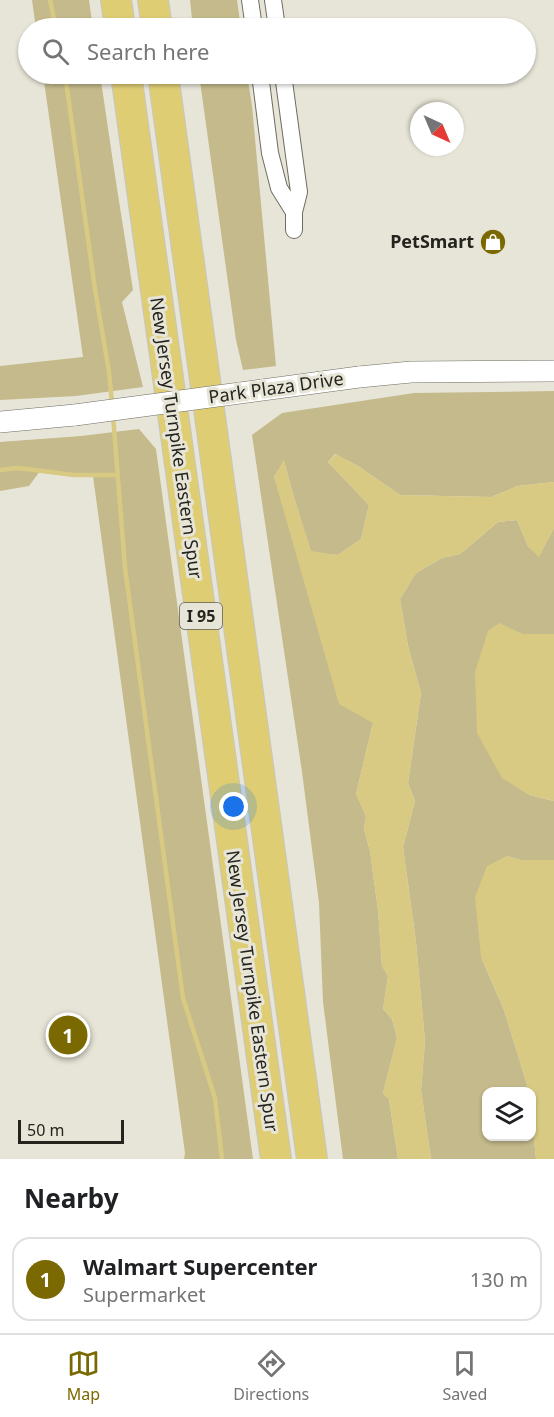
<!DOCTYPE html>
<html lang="en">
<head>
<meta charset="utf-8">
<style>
  :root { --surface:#fff; --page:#f6f6f6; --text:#202124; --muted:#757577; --line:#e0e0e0; --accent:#7a6900 }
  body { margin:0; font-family:"Noto Sans",sans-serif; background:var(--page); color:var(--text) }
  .controls { position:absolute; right:18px; bottom:18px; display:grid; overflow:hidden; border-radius:12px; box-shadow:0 2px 4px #0004 }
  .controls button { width:54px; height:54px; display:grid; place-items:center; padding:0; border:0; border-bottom:2px solid var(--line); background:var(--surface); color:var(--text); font:30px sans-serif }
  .compass { position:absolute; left:410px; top:102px; width:54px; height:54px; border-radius:50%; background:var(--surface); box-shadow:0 2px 4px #0004; rotate:136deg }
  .scale { position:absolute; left:18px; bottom:15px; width:106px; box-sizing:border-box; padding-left:6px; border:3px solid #24231e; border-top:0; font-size:16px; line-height:21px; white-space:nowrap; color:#24231e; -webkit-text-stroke:4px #e7e5d7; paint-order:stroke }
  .you { position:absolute; left:234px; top:807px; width:21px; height:21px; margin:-15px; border:4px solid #fff; border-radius:50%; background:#1a73e8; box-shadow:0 0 0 9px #1a73e833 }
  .badge { display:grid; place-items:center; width:39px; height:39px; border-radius:50%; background:var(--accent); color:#fff; font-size:20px; font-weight:700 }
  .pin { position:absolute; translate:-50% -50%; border:3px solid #fff; box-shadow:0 2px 6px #0006 }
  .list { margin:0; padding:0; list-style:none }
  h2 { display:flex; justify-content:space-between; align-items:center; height:78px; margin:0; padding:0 24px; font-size:26px }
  h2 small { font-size:20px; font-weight:400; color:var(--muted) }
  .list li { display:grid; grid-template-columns:39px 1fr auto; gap:18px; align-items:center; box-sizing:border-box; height:84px; margin:0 12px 12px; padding:0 12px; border:2px solid var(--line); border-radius:18px }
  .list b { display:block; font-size:22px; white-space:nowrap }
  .list p { margin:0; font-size:20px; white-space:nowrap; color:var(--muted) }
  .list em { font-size:20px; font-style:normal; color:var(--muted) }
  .icon { flex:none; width:33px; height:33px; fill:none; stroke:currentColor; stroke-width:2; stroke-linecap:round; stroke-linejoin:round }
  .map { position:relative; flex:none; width:554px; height:1159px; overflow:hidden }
  .search { position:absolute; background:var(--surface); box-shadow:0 2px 4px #0004; left:18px; right:18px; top:18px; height:66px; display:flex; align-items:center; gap:15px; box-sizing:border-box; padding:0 21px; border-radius:33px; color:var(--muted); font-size:22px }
  .sheet { height:174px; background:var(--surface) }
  nav { display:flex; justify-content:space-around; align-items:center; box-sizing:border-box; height:84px; border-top:2px solid var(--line); background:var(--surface); font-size:16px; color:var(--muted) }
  nav a { display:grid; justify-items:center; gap:3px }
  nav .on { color:var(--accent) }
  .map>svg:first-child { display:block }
  .green { fill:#c4ba8b }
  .water { fill:#d9ca83 }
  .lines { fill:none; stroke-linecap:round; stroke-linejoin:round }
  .stream { stroke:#d9ca83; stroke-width:4.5 }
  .minor-casing { stroke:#6f6d61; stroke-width:18 }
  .tertiary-casing { stroke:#6f6d61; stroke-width:22 }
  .motorway-casing { stroke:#c6c6c4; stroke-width:32 }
  .minor { stroke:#fff; stroke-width:16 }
  .tertiary { stroke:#fff; stroke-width:21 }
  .motorway { stroke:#dfcd74; stroke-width:30 }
  .tertiary-bridge-casing { stroke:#6f6d61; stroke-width:22; stroke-linecap:butt }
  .tertiary-bridge { stroke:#fff; stroke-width:21 }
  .labels { text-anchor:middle; stroke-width:6; stroke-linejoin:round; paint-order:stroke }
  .shield { fill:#e7e5d7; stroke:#5e5d56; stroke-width:1.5 }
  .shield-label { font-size:16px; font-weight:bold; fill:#24231e }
  .poi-label { font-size:18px; font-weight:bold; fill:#24231e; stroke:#e7e5d7; text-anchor:end }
  .street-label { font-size:18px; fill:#24231e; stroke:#e7e5d7 }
</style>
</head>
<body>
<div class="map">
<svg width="554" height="1159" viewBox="0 0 554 1159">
  <rect width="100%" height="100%" fill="#e7e5d7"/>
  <path class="green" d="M32,0h57l4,28h-57z
    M190,0h47l4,28h-48z
    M43,74h57l14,95 19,121 -11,12 21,85 -67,9 -76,4v-34l83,-9z
    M199,74h48l5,32 24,260 -33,4 -7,-30z
    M554,391v91l-36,4 -27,11 -91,-2 -42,-29 -23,-12 -7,8 41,43 -8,34 -23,16 -27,-3 -19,-61 -8,-30 -10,16 99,246 -17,71 10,22 -2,13 6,22 8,59 4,56 6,10 -5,33 9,10 5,19 -14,55 6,6 9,60h-55l-20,-157 -4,-99 -17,-131 -50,-337 30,-22 132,-20z
    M139,429l17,20 97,710h-69l1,-6 -92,-677 -53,-5 -11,15 -29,5v-49l81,-6z
    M517,520l11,26 11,10 15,-28v106h-31l6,161 25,6v59h-34l-13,-4 -26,101 23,53 25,81 -43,1v44h46v-17l4,40h-105l-10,-69 4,-49 -9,-99 -13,-95 12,-46 -7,-18 13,-90 -13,-47 -8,-47 16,-26 26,-15 18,-4 38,-32z"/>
  <path class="water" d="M336,454l22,12 42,29 91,2 27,-11 36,-4v46l-15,29 -11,-11 -11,-26 -19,2 -38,32 -18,4 -26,15 -16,26 8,47 13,47 -13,90 7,18 -12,46 13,95 9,99 -4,49 10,69h-33l-9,-60 -6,-6 14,-55 -5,-19 -9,-10 5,-33 -6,-10 -4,-56 -8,-59 -6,-22 2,-13 -10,-22 17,-71 -34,-19 -65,-227 10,-17 8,31 19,60 27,4 23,-16 8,-34 -41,-43z
    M499,623l24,11h31v167l-25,-6 -27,-17 -25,-45 -2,-61 13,-41z
    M507,856l13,4h34v299h-18l-4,-40v-27l-3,-1 -25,-81 -23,-53 -6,-60 12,-31z"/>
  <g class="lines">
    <path class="stream" d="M50,0l6,28
      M65,74l30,215 14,83 3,31
      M113,415l12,153 58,430 32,100 7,61
      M0,470l18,-2 56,7h44"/>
    <g class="minor-casing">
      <path id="minor" d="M250,0l4,28
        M273,0l4,28
        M260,74l10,79 9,35 15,24
        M283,74l16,118 -5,20v18"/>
    </g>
    <g class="tertiary-casing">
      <path id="tertiary" d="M359,377l52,-5 143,-1
        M0,422l75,-7"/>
    </g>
    <g class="motorway-casing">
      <path id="motorway" d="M116,0l4,28
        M153,0l4,28
        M126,74l150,1085
        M163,74l149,1085"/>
    </g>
    <use href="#minor" class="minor"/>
    <use href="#tertiary" class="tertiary"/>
    <use href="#motorway" class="motorway"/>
    <g class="tertiary-bridge-casing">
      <path id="tertiary-bridge" d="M75,415l284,-38"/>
    </g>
    <use href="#tertiary-bridge" class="tertiary-bridge"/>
  </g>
  <defs>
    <g id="shop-disc" transform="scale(1.35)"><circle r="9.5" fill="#7a6900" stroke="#e7e5d7"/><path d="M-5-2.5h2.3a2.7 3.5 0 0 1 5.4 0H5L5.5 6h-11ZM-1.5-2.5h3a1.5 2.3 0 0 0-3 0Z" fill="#fff"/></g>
  </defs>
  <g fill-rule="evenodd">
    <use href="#shop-disc" x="493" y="242"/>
  </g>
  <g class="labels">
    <rect class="shield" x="180" y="603" width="42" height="26" rx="4.5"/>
    <g class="shield-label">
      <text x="201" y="622">I 95</text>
    </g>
    <g class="poi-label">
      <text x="474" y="248">PetSmart</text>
    </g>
    <g class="street-label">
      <text transform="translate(276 388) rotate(-8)" y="6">Park Plaza Drive</text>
      <text transform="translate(176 438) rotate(82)" y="6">New Jersey Turnpike Eastern Spur</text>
      <text transform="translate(252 991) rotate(82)" y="6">New Jersey Turnpike Eastern Spur</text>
    </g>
  </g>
</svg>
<div class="controls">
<button><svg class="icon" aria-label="layers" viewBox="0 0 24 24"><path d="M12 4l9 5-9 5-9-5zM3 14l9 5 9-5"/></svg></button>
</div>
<svg class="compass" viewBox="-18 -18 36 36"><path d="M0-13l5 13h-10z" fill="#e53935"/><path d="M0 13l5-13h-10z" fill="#757577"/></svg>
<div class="scale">50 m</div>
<div class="you"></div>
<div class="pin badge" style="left:68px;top:1035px">1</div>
<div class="search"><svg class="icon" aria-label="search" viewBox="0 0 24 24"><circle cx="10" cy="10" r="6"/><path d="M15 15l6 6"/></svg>Search here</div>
</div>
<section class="sheet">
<h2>Nearby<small></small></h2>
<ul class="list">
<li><span class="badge">1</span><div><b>Walmart Supercenter</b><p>Supermarket</p></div><em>130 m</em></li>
</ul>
</section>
<nav>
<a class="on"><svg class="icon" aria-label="map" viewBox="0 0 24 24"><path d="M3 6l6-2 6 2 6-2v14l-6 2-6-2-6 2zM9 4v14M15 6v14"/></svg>Map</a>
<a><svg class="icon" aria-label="directions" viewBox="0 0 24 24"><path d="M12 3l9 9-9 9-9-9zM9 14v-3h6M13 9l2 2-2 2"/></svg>Directions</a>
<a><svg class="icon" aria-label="saved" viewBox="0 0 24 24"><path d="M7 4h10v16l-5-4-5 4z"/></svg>Saved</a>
</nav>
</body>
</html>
